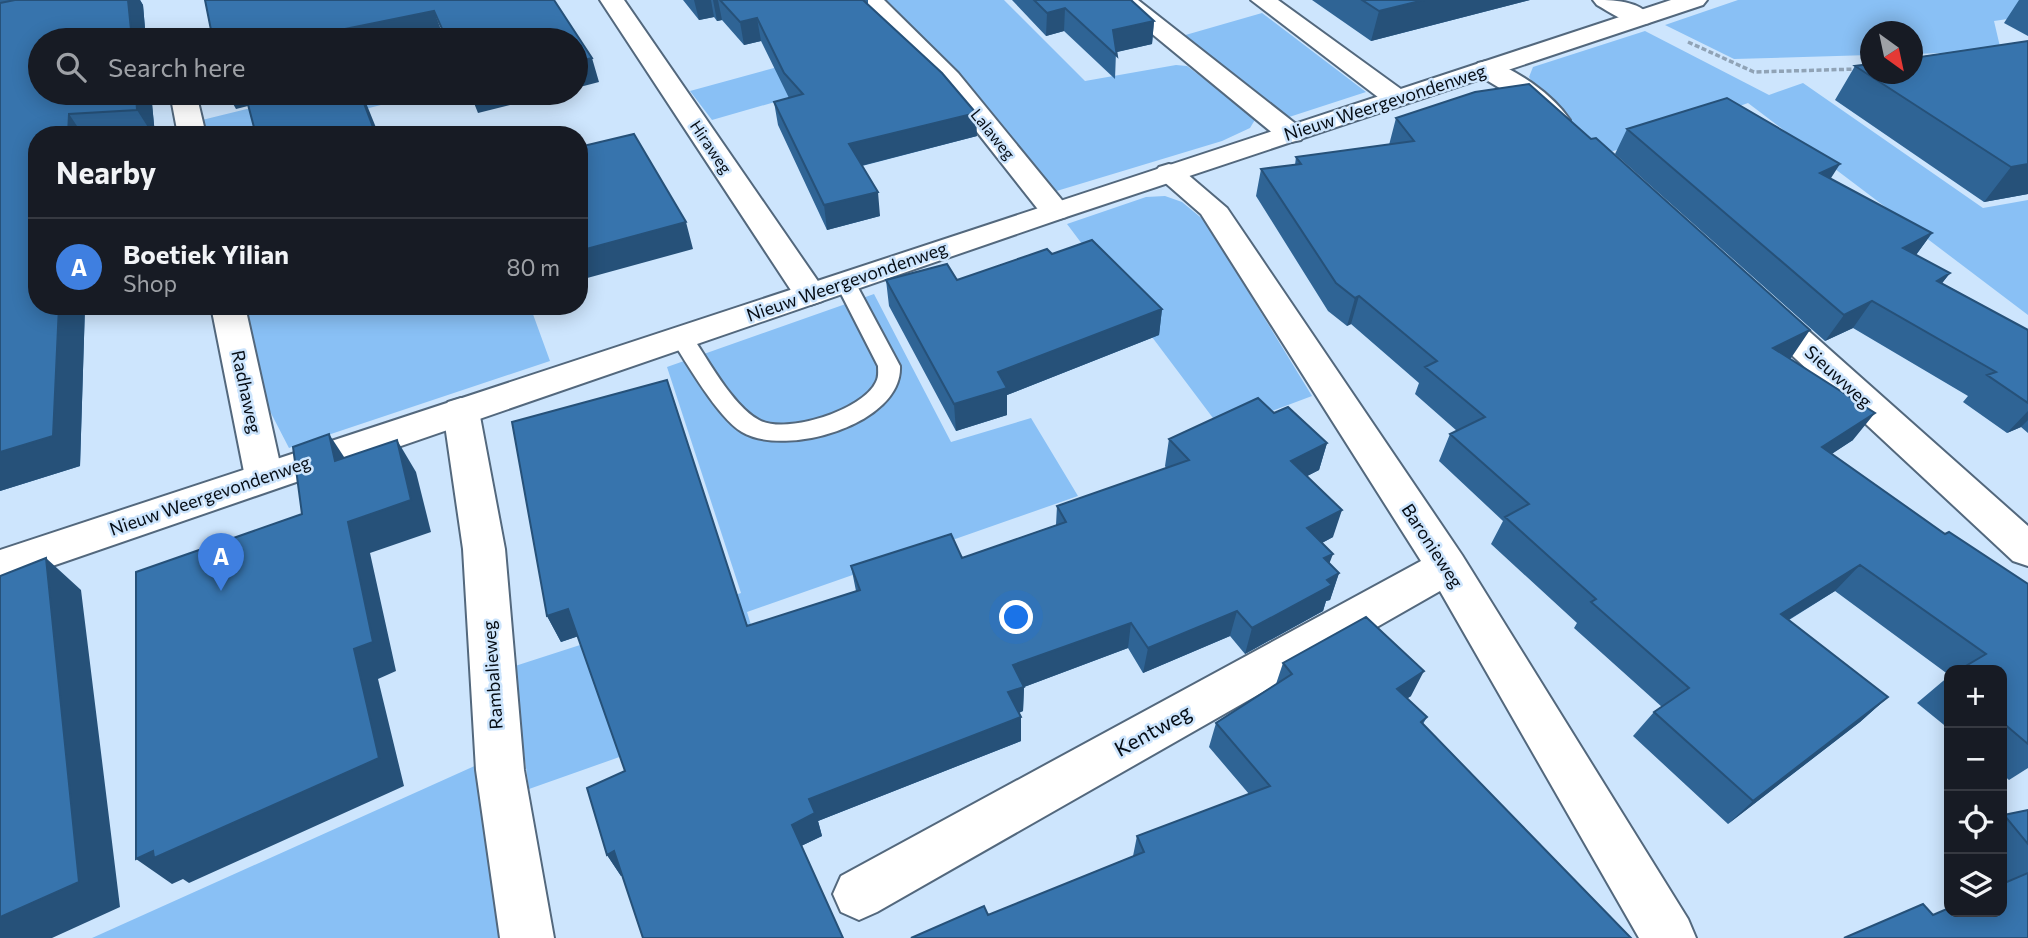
<!DOCTYPE html>
<html lang="en">
<head>
<meta charset="utf-8">
<style>
  :root { --surface:#171b24; --page:#20242c; --text:#f1f3f6; --muted:#9ea1a6; --line:#363941; --accent:#c99d8b }
  body { margin:0; font-family:Commissioner,sans-serif; background:var(--page); color:var(--text) }
  .controls { position:absolute; right:21px; bottom:21px; display:grid; overflow:hidden; border-radius:14px; box-shadow:0 4px 18px #0003 }
  .controls button { width:63px; height:63px; display:grid; place-items:center; padding:0; border:0; border-bottom:2px solid var(--line); background:var(--surface); color:var(--text); font:35px sans-serif }
  .compass { position:absolute; left:1860px; top:21px; width:63px; height:63px; border-radius:50%; background:var(--surface); box-shadow:0 4px 18px #0003; rotate:147deg }
  .you { position:absolute; left:1017px; top:618px; width:24px; height:24px; margin:-18px; border:5px solid #fff; border-radius:50%; background:#1a73e8; box-shadow:0 0 0 10px #1a73e833 }
  .badge { display:grid; place-items:center; width:46px; height:46px; border-radius:50%; background:var(--accent); color:#fff; font-size:23px; font-weight:700 }
  .pin { position:absolute; translate:-50% -58px; filter:drop-shadow(0 2px 4px #0008) }
  .pin::after { content:''; position:absolute; top:37px; width:24px; height:21px; background:inherit; clip-path:polygon(0 0,100% 0,50% 100%) }
  .list { margin:0; padding:0; list-style:none }
  h2 { display:flex; justify-content:space-between; align-items:center; height:91px; margin:0; padding:0 28px; font-size:30px }
  h2 small { font-size:23px; font-weight:400; color:var(--muted) }
  .list li { display:grid; grid-template-columns:46px 1fr auto; gap:21px; align-items:center; box-sizing:border-box; height:98px; padding:0 28px; border-top:2px solid var(--line) }
  .list b { display:block; font-size:26px; white-space:nowrap }
  .list p { margin:0; font-size:23px; white-space:nowrap; color:var(--muted) }
  .list em { font-size:23px; font-style:normal; color:var(--muted) }
  .icon { flex:none; width:38px; height:38px; fill:none; stroke:currentColor; stroke-width:2; stroke-linecap:round; stroke-linejoin:round }
  .map { position:relative; flex:none; width:2028px; height:938px; overflow:hidden }
  .search { position:absolute; background:var(--surface); box-shadow:0 4px 18px #0003; left:28px; top:28px; width:560px; height:77px; display:flex; align-items:center; gap:18px; box-sizing:border-box; padding:0 24px; border-radius:38px; color:var(--muted); font-size:26px }
  .panel { position:absolute; background:var(--surface); box-shadow:0 4px 18px #0003; left:28px; top:126px; width:560px; height:189px; border-radius:28px }
  .map>svg:first-child { display:block }
  .green { fill:#89c0f5 }
  .lines { fill:none; stroke-linecap:round; stroke-linejoin:round }
  .lane-casing { stroke:#53687d; stroke-width:4 }
  .street-casing { stroke:#53687d; stroke-width:4 }
  .secondary-casing { stroke:#53687d; stroke-width:4 }
  .path { stroke:#90a3b6; stroke-width:3.5; stroke-dasharray:5 2.5; stroke-linecap:butt }
  .lane { fill:#fff; fill-rule:evenodd }
  .street { fill:#fff; fill-rule:evenodd }
  .secondary { fill:#fff; fill-rule:evenodd }
  .wall { fill:#2f6495 }
  .shaded-wall { fill:#265179 }
  .building { fill:#3774ad; stroke:#265179; stroke-width:2 }
  .labels { text-anchor:middle; stroke-width:5; stroke-linejoin:round; paint-order:stroke }
  .far-street-label { font-size:16px; fill:#060d15; stroke:#cde5fd }
  .street-label { font-size:18px; fill:#060d15; stroke:#cde5fd }
  .near-street-label { font-size:21px; fill:#060d15; stroke:#cde5fd }
</style>
</head>
<body>
<div class="map">
<svg width="2028" height="938" viewBox="0 0 2028 938">
  <rect width="100%" height="100%" fill="#cde5fd"/>
  <path class="green" d="M882,0h122l81,81 91,-16 11,1 69,52 -6,10 -28,13 -172,52z
    M1738,0h290v16l-34,5 7,30 -88,3 -1,-22h-42v23l-136,4 -69,-34z
    M1262,13l104,79 -83,27 -101,-83z
    M1645,31l124,64 34,-12 180,125 45,-8v115l-280,-212 -143,51 -68,-64 -8,-13 4,-10z
    M884,38l27,25 -199,57 -22,-29z
    M313,93h115l-165,42h-58l-3,-15z
    M1165,196l17,6 23,19 107,175 -90,34 -155,-206 79,-27z
    M874,294l77,148 80,-24 47,78 -331,116 28,90 -246,87 -17,-122 229,-74 -74,-226z
    M241,306h289l20,55 -261,87 -30,-58z
    M479,764l21,174h-408z"/>
  <g class="lines">
    <g class="lane-casing">
      <path id="lane" d="M845,275l7,2 3,5 45,84c3,58 -115,92 -158,66 -24,-14 -56,-70 -72,-95l3,-5 8,-2 8,2c18,25 43,74 70,88 27,15 104,-10 117,-38 3,-5 2,-11 2,-16l-43,-84 3,-5z"/>
    </g>
    <g class="street-casing">
      <path id="street" d="M600,0h24l198,287 5,7 -5,7 -12,4 -12,-4z
        M859,0h25l74,73 108,132 4,6 -4,6 -11,3 -11,-3 -104,-132z
        M1111,0h27l163,128 4,6 -4,6 -10,2 -10,-2z
        M1251,0h27l127,92 4,6 -4,6 -9,2 -9,-2z
        M1593,0c20,0 46,0 59,18l-3,5c-19,5 -37,-10 -52,-18z
        M1487,61c29,7 66,34 83,59l-4,6 -10,2 -10,-2 -28,-27 -40,-24 -4,-6 4,-6z
        M170,93h26l10,42h-28z
        M1169,164l10,3 48,41 235,347 226,364 8,19h-57l-199,-347 -563,321 -18,8 -18,-8 -8,-18 8,-18 580,-315 -220,-347 -47,-41 5,-6z
        M1763,298l12,3 253,225v40l-15,-5 -262,-244 -5,-8 5,-8z
        M211,306h34l38,171 -5,10 -14,4 -14,-4 -5,-10z
        M461,398l13,4 5,9 26,138 19,221 30,168h-54l-24,-168 -13,-221 -20,-138 5,-9z"/>
    </g>
    <g class="secondary-casing">
      <path id="secondary" d="M1671,0h36l-4,5 -637,212 -1066,367v-34z"/>
    </g>
    <path class="path" d="M1688,42l66,30 104,-3"/>
    <use href="#lane" class="lane"/>
    <use href="#street" class="street"/>
    <use href="#secondary" class="secondary"/>
  </g>
  <path class="wall" d="M0,0h140l3,5 3,35h-106v53h111l4,42h-118v171h48l-5,160 -80,25z
    M683,0h185v5l109,131 -115,30 18,50 -53,14 -49,-105 -4,-23 15,-4 -28,-57 -17,4 -22,-25 -5,1 -3,-4 -15,3z
    M1012,0h119l23,21 -2,23 -36,8 -1,27 -51,-48 -18,5z
    M1312,0h218l-159,41z
    M2019,0h9v36l-24,-13z
    M2028,41v153l-44,8 -149,-102 20,-34z
    M1396,118l395,240 -2,1 64,81 -22,14 114,80 83,50v184l-19,12 -7,-6v-104h-53v5l-114,-84 -46,29 99,77 -28,25 -132,102 -95,-88 21,-24 8,-5 -88,-79 3,-5 -86,-79 12,-23 -64,-60 11,-27 7,-3 -42,-37 4,-11 -68,-59 -4,2 -19,-15 -72,-115 5,-27 34,-4 1,-8 93,-12z
    M1627,129l203,50 102,54 -16,22 34,18 -8,10 86,47v103l-7,-6 -14,6 -44,-31 5,-6 -115,-68 -28,13 -210,-187z
    M1052,254l110,55 -3,26 -152,60v20l-51,16 -67,-125 -3,-26h71z
    M1274,413l53,30 -8,27 -12,6 26,61 -11,6 7,20 10,10 -9,27 -4,1 -3,10 -78,43 -15,-18 -87,37 -15,-25 -104,39 -1,24 -4,2 2,28 -203,80 4,15 -21,10 -180,30 -14,-21 18,-84 -47,-135 -17,6 -14,-26 200,10 109,-35 -5,-25 111,-8 94,-33 1,-19 109,-38 -1,-2 4,-27z
    M1283,663l128,33 -4,2 20,19 -4,7 208,214 -643,-23 145,-59 4,-20 112,-42 -40,-47 7,-24 60,-39z
    M1949,676v53l-32,-26z
    M2028,810v128l-95,-23 74,-33 -5,-7v-59z"/>
  <path class="shaded-wall" d="M128,0h12l3,5 3,35h-14z
    M694,0h17l3,17 -15,3z
    M713,0h5l4,20 -5,1z
    M1424,0h106l-159,41 8,-30z
    M1065,8l-1,23 -18,5 1,-23z
    M434,11l9,24 -25,5h-68l-5,-11z
    M757,18l4,23 -17,4 -4,-23z
    M1154,21l-2,23 -39,9v-23z
    M592,58l7,24 -23,6v-26z
    M136,93h15l4,42h-2l-16,-25z
    M227,93h22l7,11 -20,5z
    M360,93h2l17,42h-3z
    M470,93h88l-80,20z
    M976,113l1,23 -125,32 -3,-24z
    M69,114l14,21h-15z
    M1840,164l-16,25 -4,-16z
    M2028,164v30l-44,8 27,-35z
    M878,192l2,24 -53,14 -3,-25z
    M686,222l7,27 -113,31 -1,-3v-26z
    M1932,233l-19,26 -10,-11z
    M1950,273l-21,27 8,-19z
    M1359,296l-8,28 -4,2 8,-28z
    M1872,301l-19,27 -28,13 19,-26z
    M59,306h26l-5,160 -80,25v-39z
    M1162,309l-3,26 -152,60v20l-51,16 -2,-27 44,-32z
    M1810,330l-19,28 -37,18 19,-28z
    M2028,411v9l-7,7 -14,6z
    M1875,413l-22,27 -53,35 22,-28z
    M329,434l21,32 -15,-5z
    M397,440l19,32 15,60 -61,21 26,118 -18,8 26,107 -215,97 -6,-4 -11,5 -36,-25 218,-210 -6,-127z
    M1327,443l-8,27 -35,18 7,-27z
    M1342,510l-9,27 -34,18 8,-27z
    M1333,554l-10,26 1,-22z
    M46,558l35,32 39,317 -68,31h-52v-21z
    M1860,565l-25,26 -78,48 24,-25z
    M1339,573l-9,27 -4,1 -3,10 -78,43 7,-26 75,-48z
    M568,609l14,26 -21,7 -14,-26z
    M1237,611l-7,25 -87,37 5,-25z
    M1131,623l-3,25 -104,39 -1,24 -15,6v-25l5,-27z
    M1424,671l-13,25 -26,18 12,-25z
    M1888,697l-28,25 -132,102 25,-23z
    M1021,717v24l-203,80 4,15 -23,11 -7,-22 17,-26z
    M614,851l14,22 -7,3 -14,-21z"/>
  <path class="building" d="M15,0h113l4,40h-92v53h96l1,17 -68,4 -1,21h-31v171h22l-6,130 -53,16v-449z
    M205,0h349l38,58 -16,4v-22h-129l-13,-29 -89,18 5,11h-137z
    M720,0h143l79,73 34,40 -127,31 29,48 -54,13 -50,-103 29,-8 -19,-21 -27,-55 -17,4z
    M1034,0h97l23,21 -41,9 4,26 -52,-48 -18,5z
    M1362,0h62l-45,11z
    M2028,41v123l-17,3 -156,-101 16,-2v10h42v-16z
    M1529,84l62,55 5,-1 214,192 -37,18 102,65 -53,34 123,87 4,-2 79,52v160l-26,-22v-52h-43l27,-16 -126,-89 -79,49 107,83 -135,104 -99,-89 35,-24 -98,-86 5,-3 -91,-82 24,-13 -79,-70 35,-17 -60,-50 12,-6 -78,-65 -4,2 -19,-15 -75,-114 40,-5 -5,-7 118,-16 -18,-23 79,-26z
    M245,93h115l16,42h-120z
    M1727,98l113,66 -20,9 112,60 -29,15 47,25 -13,8 91,49v73l-41,-28 9,-3 -124,-71 -28,14 -217,-186z
    M634,134l52,88 -107,29v-104z
    M1092,240l70,69 -164,63 9,16 -53,16 -68,-124 61,-16 10,16 90,-31 5,5z
    M667,380l80,246 113,-36 -9,-24 100,-32 11,24 104,-36 -9,-16 132,-46 -20,-21 89,-41 16,15 14,-6 39,36 -36,18 51,49 -35,18 26,26 -9,4 15,15 -12,7 5,5 -80,43 -15,-17 -89,37 -17,-25 -118,42 11,22 -16,5 13,25 -212,82 6,14 -23,12 51,113h-200l-29,-87 -7,4 -20,-67 38,-17 -57,-162 -21,7 -35,-194z
    M329,434l6,27 62,-21 14,60 -63,22 25,120 -19,7 25,109 -225,100 -1,-7 -17,8v-287l166,-58 -9,-67z
    M46,558l33,324 -79,35v-341z
    M1366,617l58,54 -27,18 30,28 -6,5 210,216h-720l73,-32 4,9 156,-63 -7,-16 133,-50 -54,-63 76,-49 -9,-11z
    M2028,810v34l-24,-29z
    M2028,873v65h-184l79,-34 10,11 16,-7v4h53v-28z"/>
  <g class="labels">
    <g class="far-street-label">
      <text transform="translate(993 134) rotate(51)" y="6">Lalaweg</text>
      <text transform="translate(711 147) rotate(56)" y="6">Hiraweg</text>
    </g>
    <g class="street-label">
      <text transform="translate(1385 103) rotate(-18)" y="6">Nieuw Weergevondenweg</text>
      <text transform="translate(847 282) rotate(-19)" y="6">Nieuw Weergevondenweg</text>
      <text transform="translate(1838 377) rotate(42)" y="6">Sieuwweg</text>
      <text transform="translate(246 392) rotate(78)" y="6">Radhaweg</text>
      <text transform="translate(210 496) rotate(-19)" y="6">Nieuw Weergevondenweg</text>
      <text transform="translate(1432 546) rotate(57)" y="6">Baronieweg</text>
      <text transform="translate(493 675) rotate(-94)" y="6">Rambalieweg</text>
    </g>
    <g class="near-street-label">
      <text transform="translate(1153 731) rotate(-29)" y="7">Kentweg</text>
    </g>
  </g>
</svg>
<div class="controls">
<button>+</button>
<button>−</button>
<button><svg class="icon" aria-label="locate" viewBox="0 0 24 24"><circle cx="12" cy="12" r="6"/><path d="M12 2v4M12 18v4M2 12h4M18 12h4"/></svg></button>
<button><svg class="icon" aria-label="layers" viewBox="0 0 24 24"><path d="M12 4l9 5-9 5-9-5zM3 14l9 5 9-5"/></svg></button>
</div>
<svg class="compass" viewBox="-18 -18 36 36"><path d="M0-13l5 13h-10z" fill="#e53935"/><path d="M0 13l5-13h-10z" fill="#9ea1a6"/></svg>
<div class="you"></div>
<div class="pin badge" style="left:221px;top:591px;background:#3f7fe0">A</div>
<div class="search"><svg class="icon" aria-label="search" viewBox="0 0 24 24"><circle cx="10" cy="10" r="6"/><path d="M15 15l6 6"/></svg>Search here</div>
<section class="panel">
<h2>Nearby<small></small></h2>
<ul class="list">
<li><span class="badge" style="background:#3f7fe0">A</span><div><b>Boetiek Yilian</b><p>Shop</p></div><em>80 m</em></li>
</ul>
</section>
</div>
</body>
</html>
